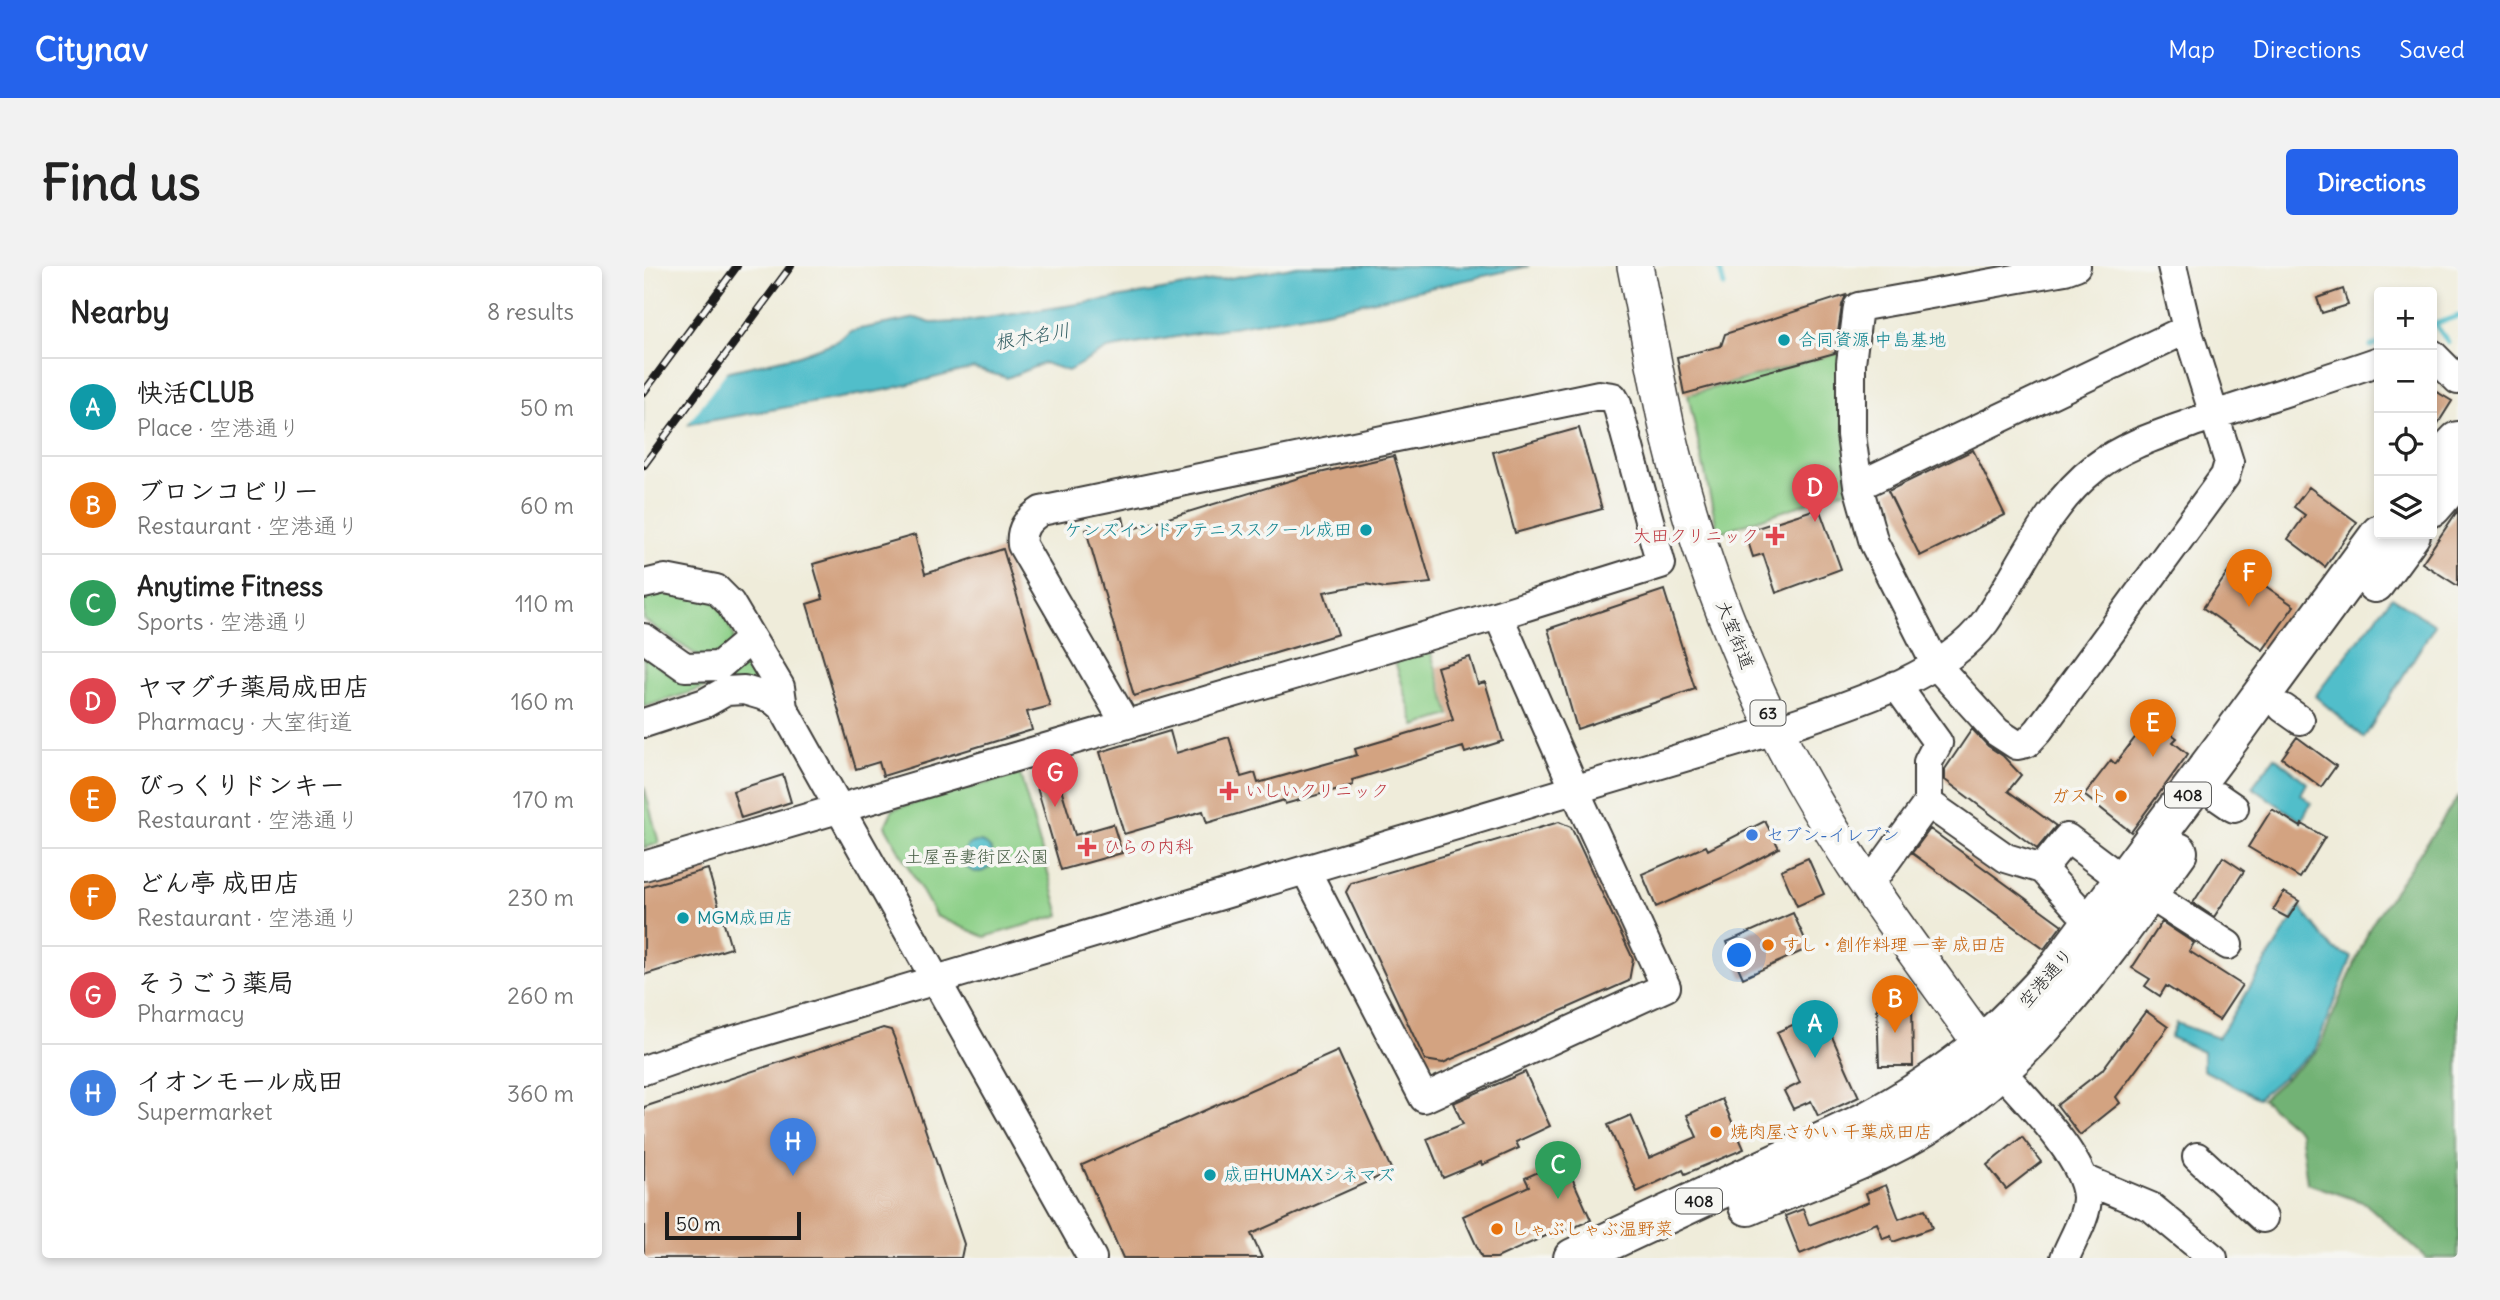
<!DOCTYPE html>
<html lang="en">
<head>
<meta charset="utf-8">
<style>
  :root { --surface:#fff; --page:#f2f2f2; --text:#222; --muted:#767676; --line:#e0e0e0; --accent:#2563eb }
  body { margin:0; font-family:Delius,"Klee One",sans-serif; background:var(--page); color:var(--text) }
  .controls { position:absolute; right:21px; top:21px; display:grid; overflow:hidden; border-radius:7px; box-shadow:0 4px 10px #0003 }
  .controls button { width:63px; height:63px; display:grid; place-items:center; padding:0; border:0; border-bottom:2px solid var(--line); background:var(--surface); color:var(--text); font:35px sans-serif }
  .scale { position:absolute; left:21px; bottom:18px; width:136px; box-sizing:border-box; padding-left:7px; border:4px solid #1c1c1c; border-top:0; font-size:19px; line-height:24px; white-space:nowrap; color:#1c1c1c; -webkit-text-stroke:5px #f6f6f2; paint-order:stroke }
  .you { position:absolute; left:1096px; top:690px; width:24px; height:24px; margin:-18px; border:5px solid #fff; border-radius:50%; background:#1a73e8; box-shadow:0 0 0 10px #1a73e833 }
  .badge { display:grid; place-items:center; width:46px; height:46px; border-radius:50%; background:var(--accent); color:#fff; font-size:23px; font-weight:700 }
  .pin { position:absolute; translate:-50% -58px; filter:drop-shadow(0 2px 4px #0008) }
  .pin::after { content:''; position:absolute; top:37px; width:24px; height:21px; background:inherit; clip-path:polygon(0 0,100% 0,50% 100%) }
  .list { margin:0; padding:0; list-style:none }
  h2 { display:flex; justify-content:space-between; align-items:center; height:91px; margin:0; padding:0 28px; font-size:30px }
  h2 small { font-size:23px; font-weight:400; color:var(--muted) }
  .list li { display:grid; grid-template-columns:46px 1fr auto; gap:21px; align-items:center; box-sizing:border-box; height:98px; padding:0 28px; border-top:2px solid var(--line) }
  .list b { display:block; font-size:26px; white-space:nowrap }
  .list p { margin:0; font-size:23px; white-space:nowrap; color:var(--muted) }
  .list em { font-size:23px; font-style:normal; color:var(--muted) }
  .icon { flex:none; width:38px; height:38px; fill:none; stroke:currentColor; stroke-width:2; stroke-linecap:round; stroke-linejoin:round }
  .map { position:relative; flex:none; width:1814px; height:992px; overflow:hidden; border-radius:7px }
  header { display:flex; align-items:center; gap:42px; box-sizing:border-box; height:98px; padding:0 35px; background:var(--accent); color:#fff }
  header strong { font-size:33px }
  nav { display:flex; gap:38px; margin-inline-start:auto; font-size:24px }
  .intro { display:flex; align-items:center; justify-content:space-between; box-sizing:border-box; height:168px; padding:0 42px }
  h1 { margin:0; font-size:49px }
  .button { padding:18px 32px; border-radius:7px; background:var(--accent); color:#fff; font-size:24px; font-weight:700 }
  main { display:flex; gap:42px; padding:0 42px }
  aside { flex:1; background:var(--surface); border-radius:7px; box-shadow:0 4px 10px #0003 }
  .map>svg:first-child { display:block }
  .green { fill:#8ed089; stroke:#557652; stroke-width:2 }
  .forest { fill:#72b275; stroke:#476748; stroke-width:2 }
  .water { fill:#51beca; stroke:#366d73; stroke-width:2 }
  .pier { fill:#efecda }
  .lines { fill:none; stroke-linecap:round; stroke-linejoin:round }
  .stream { stroke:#51beca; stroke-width:5 }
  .building { fill:#d3a381 }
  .minor-casing { stroke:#3c3b38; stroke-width:32 }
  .major-casing { stroke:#3c3b38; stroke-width:38 }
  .highway-casing { stroke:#3c3b38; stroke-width:42 }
  .minor { stroke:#fff; stroke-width:28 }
  .major { stroke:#fff; stroke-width:35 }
  .highway { stroke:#fff; stroke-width:38 }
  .rail-casing { stroke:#1c1c1c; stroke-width:8 }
  .rail { stroke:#f6f6f2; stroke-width:5; stroke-dasharray:16; stroke-linecap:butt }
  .culture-dot { fill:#0f9aa8; stroke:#f6f6f2; stroke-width:2.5 }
  .health-dot { fill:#e0444e; stroke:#f6f6f2; stroke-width:2.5 }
  .food-dot { fill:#e8710a; stroke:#f6f6f2; stroke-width:2.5 }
  .shop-dot { fill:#3f7fe0; stroke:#f6f6f2; stroke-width:2.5 }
  .labels { text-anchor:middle; stroke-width:7; stroke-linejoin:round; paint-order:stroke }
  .shield { fill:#f6f6f2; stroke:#5d5d5c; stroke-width:2 }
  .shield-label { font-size:16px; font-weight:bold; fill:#1c1c1c }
  .culture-label { font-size:18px; fill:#0d838f; stroke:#f6f6f2; text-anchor:start }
  .health-label { font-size:18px; fill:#be3a42; stroke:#f6f6f2; text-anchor:start }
  .street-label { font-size:18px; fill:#1c1c1c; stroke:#f6f6f2 }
  .food-label { font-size:18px; fill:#c56008; stroke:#f6f6f2; text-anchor:start }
  .shop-label { font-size:18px; fill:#366cbe; stroke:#f6f6f2; text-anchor:start }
  .park-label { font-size:18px; fill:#445b42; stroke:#f6f6f2 }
  .water-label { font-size:19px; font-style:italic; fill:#315d62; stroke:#f6f6f2 }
</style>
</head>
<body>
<header>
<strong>Citynav</strong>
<nav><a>Map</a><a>Directions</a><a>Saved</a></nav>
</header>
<div class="intro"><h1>Find us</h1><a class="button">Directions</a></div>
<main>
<aside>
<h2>Nearby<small>8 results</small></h2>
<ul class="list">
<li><span class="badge" style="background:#0f9aa8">A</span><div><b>快活CLUB</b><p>Place · 空港通り</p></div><em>50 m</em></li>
<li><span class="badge" style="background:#e8710a">B</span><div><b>ブロンコビリー</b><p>Restaurant · 空港通り</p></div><em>60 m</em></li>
<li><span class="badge" style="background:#2e9e5b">C</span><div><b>Anytime Fitness</b><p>Sports · 空港通り</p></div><em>110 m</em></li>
<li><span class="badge" style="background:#e0444e">D</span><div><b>ヤマグチ薬局成田店</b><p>Pharmacy · 大室街道</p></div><em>160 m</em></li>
<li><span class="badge" style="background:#e8710a">E</span><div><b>びっくりドンキー</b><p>Restaurant · 空港通り</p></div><em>170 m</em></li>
<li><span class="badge" style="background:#e8710a">F</span><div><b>どん亭 成田店</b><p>Restaurant · 空港通り</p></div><em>230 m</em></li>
<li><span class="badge" style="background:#e0444e">G</span><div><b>そうごう薬局</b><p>Pharmacy</p></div><em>260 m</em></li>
<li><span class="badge" style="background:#3f7fe0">H</span><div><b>イオンモール成田</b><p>Supermarket</p></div><em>360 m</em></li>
</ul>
</aside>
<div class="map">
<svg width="1814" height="992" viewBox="0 0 1814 992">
  <rect width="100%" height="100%" fill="#f6f6f2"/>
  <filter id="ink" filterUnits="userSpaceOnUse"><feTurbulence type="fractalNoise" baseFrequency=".0143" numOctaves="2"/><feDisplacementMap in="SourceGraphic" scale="14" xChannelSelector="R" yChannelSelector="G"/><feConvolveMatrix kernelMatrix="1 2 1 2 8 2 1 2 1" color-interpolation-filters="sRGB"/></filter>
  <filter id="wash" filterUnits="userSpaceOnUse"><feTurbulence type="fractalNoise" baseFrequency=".00686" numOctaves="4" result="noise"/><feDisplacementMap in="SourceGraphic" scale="28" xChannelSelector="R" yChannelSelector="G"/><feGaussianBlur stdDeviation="1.57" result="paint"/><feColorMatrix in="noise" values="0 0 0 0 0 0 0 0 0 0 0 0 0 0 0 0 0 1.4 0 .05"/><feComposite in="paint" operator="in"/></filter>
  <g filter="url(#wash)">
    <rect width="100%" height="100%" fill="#efecda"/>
    <path class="green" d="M1192,87l15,10 7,123 -140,47 -30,-138z
      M0,325l71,8 18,34 1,14 -30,13 -60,-40z
      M786,384l20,65 -35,11 -20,-65z
      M104,385l23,34 -51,-2 -76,24v-51l32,22 31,-5z
      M376,508l40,141 -75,22 -49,-21 -51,-90 8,-17z
      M0,520l15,57 -15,5z"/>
    <path class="forest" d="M1814,531v461h-32l-61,-55 -58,-20 -7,-51 -38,-33 56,-49 53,-125z"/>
    <path class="water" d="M654,0h231l-199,44 -223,39 -39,22 -24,-8 -37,15 -34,-10 -87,22 -242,42v-42l152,-34 42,-15 12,-10 66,-13 15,5 30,-1 144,-22z
      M1748,331l43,28 -71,113 -49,-42z
      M1631,491l32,26 -6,11 10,9 -10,18 -49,-34z
      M319 591a15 15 0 1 1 30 0a15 15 0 1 1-30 0Z
      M1656,641l33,42 19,8 -37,93 -57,48 -55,-28v-18l-33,-15 6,-14 42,15z"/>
    <path class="pier" d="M86,101l-44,60 -42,9v-50z"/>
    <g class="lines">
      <path class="stream" d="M1075,0l5,20
        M1791,58l13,18
        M1788,59l26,-9
        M1727,80l8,-3"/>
    </g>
    <g id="blocks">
      <path class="building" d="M1699,23l5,16 -26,8 -5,-15z
        M1202,29l-4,10 -7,48 -151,41 -7,-37 44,-11 4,-12z
        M1788,123l20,12 -20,32z
        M935,162l23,81 -87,24 -22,-81z
        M1329,184l32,65 -85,41 -32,-65z
        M750,190l37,127 -46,5 -19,-4 -42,8 14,42 -204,62 -48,-166 37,-13 3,14 176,-54z
        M1665,221l48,35 -32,45 -37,-28 17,-24 -11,-8z
        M1175,242l22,61 -65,24 -13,-39 -10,3 -8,-25z
        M1814,244v76l-36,-23z
        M271,269l10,39 78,-25 47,157 -23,6 5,18 -149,46 -4,-14 -23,7 -49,-165 16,-5 -10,-35z
        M1590,298l60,42 -31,44 -60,-42z
        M1020,324l31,99 -118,40 -29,-100z
        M826,391l8,27 7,-2 18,59 -38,12 -2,-6 -111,33 1,5 -68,19 -1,-4 -77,23 -4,-12 -79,23 -24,-82 70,-21 6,22 53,-16 12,40 14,-4 3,10 99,-28 -2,-6 98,-29 -16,-53z
        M1506,452l27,20 -4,4 15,12 -57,78 -47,-37 27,-35 4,4z
        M1328,463l16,17 15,10 18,19 -13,16 48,35 -19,23 -92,-69v-11z
        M1653,471l39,29 -15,21 -39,-29z
        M139,509l8,27 -50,16 -8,-27z
        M414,512l17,57 38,-11 9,29 -61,17 -25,-86z
        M1628,543l29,18 1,-3 23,13 -25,41 -52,-31z
        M1121,555l14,27 -53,28 -70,31 -14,-33 64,-28 2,4z
        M915,556l12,5 62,132 -4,22 -186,82 -18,-3 -79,-168 5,-9z
        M1286,563l132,96 -18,24 -132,-96z
        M1579,591l21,14 -30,46 -21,-14z
        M1164,592l16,36 -27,12 -16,-36z
        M64,603l23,79 -87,27v-88z
        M1640,626l15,9 -11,17 -15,-8z
        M1149,647l16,35 -66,30 -16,-36z
        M1518,656l32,21 -5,8 53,34 -23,35 -53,-34 -6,10 -15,-10 5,-7 -18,-11z
        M1268,734l1,66h-34l-2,-65z
        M1502,745l22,16 -52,70 4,6 -40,32 -23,-30 45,-35z
        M1177,746l38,85 -41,19 -7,-15 -18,8 -9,-18 16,-8 -23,-51z
        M239,762l8,2 3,7 70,207 -3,14h-317v-151z
        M694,785l54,120 -141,63 11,24h-139l-41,-93z
        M881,806l25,54 -34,16 3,6 -37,17 -1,-3 -38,16 -16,-39 36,-15 -10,-21z
        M1078,833l22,50 -59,25 -2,-4 -46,22 -29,-67 23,-10 18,43 48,-21 -10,-22z
        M1378,871l19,25 -35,27 -19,-24z
        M920,894l27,60 -39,17 -2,-3 -53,24h-15l-19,-42 66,-30 -4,-8z
        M1242,919l13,34 26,-10 7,19 -39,14 -2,-6 -8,3 -6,-16 -77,31 -15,-38 18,-7 6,16 60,-23 -3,-9z"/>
    </g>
  </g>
  <g filter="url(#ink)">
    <use href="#blocks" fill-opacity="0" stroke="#3c3b38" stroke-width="2"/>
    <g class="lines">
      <g class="minor-casing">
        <path id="minor" d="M1432,0l-11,4 -207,37 -7,56v72l7,51 16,57 62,122 61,67 20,13 10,-2 12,-13 186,-254 4,-14 -42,-133 -15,-63
          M1788,88l26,26
          M1214,220l329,-157
          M0,318l21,-5 51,10 14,14 50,84 3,21 309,550
          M0,372l41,29 34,-1 32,-27
          M1252,419l42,58 -10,19v41
          M1639,442l17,12
          M0,457l61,-20 21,-12 18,-1 27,8 12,10
          M1574,531l16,11
          M0,600l854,-251 163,-51 -44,-160 -4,-7 -14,-2 -558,116c-14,9 -21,18 -19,34l103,178
          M1398,603l49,54
          M662,605l118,227 242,-111 -83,-179 -85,-193
          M1224,620l60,-83 78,55 36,11 25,-31 57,43
          M1504,628l80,51
          M1355,803c26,30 86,89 88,128 0,20 -15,43 -22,61
          M0,804l57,-20 1074,-320c64,-22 169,-51 210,-108 36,-52 60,-116 111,-155 30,-23 66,-33 101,-46 61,-21 122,-39 182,-60
          M1553,891l66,61
          M1440,913l67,28 62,51"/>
      </g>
      <g class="major-casing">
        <path id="major" d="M991,0c11,55 21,111 33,166 24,102 62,205 108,299 59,120 144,226 221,335"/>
      </g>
      <g class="highway-casing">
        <path id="highway" d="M1788,202l26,-27
          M1788,241l26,-30
          M1731,317l36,-49
          M1104,940c55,-24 113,-43 166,-73 114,-66 189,-177 264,-281
          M929,992l292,-136c80,-43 135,-87 194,-156l171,-228 150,-204"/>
      </g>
      <use href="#minor" class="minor"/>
      <use href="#major" class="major"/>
      <use href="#highway" class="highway"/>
      <g class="rail-casing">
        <path id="rail" d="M0,126l93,-126
          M0,199l147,-199"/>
      </g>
      <use href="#rail" class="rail"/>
    </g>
  </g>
  <g class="culture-dot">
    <circle cx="1140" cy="74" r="7"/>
    <circle cx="722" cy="264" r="7"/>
    <circle cx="39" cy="652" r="7"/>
    <circle cx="566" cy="909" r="7"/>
  </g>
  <g class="health-dot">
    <path d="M1127.5 259.5h7v7h7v7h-7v7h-7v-7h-7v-7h7z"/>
    <path d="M581.5 514.5h7v7h7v7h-7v7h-7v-7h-7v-7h7z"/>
    <path d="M439.5 570.5h7v7h7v7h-7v7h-7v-7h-7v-7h7z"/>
  </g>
  <g class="food-dot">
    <circle cx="1477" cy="530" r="7"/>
    <circle cx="1124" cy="679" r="7"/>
    <circle cx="1072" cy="866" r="7"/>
    <circle cx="853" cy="963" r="7"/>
  </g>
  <circle class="shop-dot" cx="1108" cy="569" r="7"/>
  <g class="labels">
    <g class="shield">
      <rect x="1106.5" y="434.5" width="35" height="25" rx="5"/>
      <rect x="1521" y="516.5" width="46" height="25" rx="5"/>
      <rect x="1032" y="922.5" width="46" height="25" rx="5"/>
    </g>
    <g class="shield-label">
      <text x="1124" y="453">63</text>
      <text x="1544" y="535">408</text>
      <text x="1055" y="941">408</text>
    </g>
    <g class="culture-label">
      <text x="1154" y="80">合同資源 中島基地</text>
      <text x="708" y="270" text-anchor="end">ケンズインドアテニススクール成田</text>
      <text x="53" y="658">MGM成田店</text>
      <text x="580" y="915">成田HUMAXシネマズ</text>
    </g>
    <g class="health-label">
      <text x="1115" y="276" text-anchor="end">大田クリニック</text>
      <text x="601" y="531">いしいクリニック</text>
      <text x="459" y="587">ひらの内科</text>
    </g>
    <g class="street-label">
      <text transform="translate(1091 369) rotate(68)" y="6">大室街道</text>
      <text transform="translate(1402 712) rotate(-49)" y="6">空港通り</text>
    </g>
    <g class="food-label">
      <text x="1463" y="536" text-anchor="end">ガスト</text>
      <text x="1138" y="685">すし・創作料理 一幸 成田店</text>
      <text x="1086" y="872">焼肉屋さかい 千葉成田店</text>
      <text x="867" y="969">しゃぶしゃぶ温野菜</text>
    </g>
    <g class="shop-label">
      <text x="1122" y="575">セブン-イレブン</text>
    </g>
    <g class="park-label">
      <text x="333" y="597">土屋吾妻街区公園</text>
    </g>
    <g class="water-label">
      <text transform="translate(388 70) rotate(-10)" y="7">根木名川</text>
    </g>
  </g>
</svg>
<div class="controls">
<button>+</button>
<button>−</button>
<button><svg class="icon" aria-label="locate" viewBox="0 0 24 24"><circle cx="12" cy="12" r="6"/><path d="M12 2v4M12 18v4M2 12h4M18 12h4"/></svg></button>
<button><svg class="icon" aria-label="layers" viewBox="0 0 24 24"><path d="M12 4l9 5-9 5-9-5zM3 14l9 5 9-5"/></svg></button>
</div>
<div class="scale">50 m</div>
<div class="you"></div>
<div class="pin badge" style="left:1171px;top:792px;background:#0f9aa8">A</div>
<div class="pin badge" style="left:1251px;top:767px;background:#e8710a">B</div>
<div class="pin badge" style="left:914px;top:933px;background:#2e9e5b">C</div>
<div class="pin badge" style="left:1171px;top:256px;background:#e0444e">D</div>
<div class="pin badge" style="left:1509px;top:491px;background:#e8710a">E</div>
<div class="pin badge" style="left:1605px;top:341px;background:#e8710a">F</div>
<div class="pin badge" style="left:411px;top:541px;background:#e0444e">G</div>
<div class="pin badge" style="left:149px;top:910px;background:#3f7fe0">H</div>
</div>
</main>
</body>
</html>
